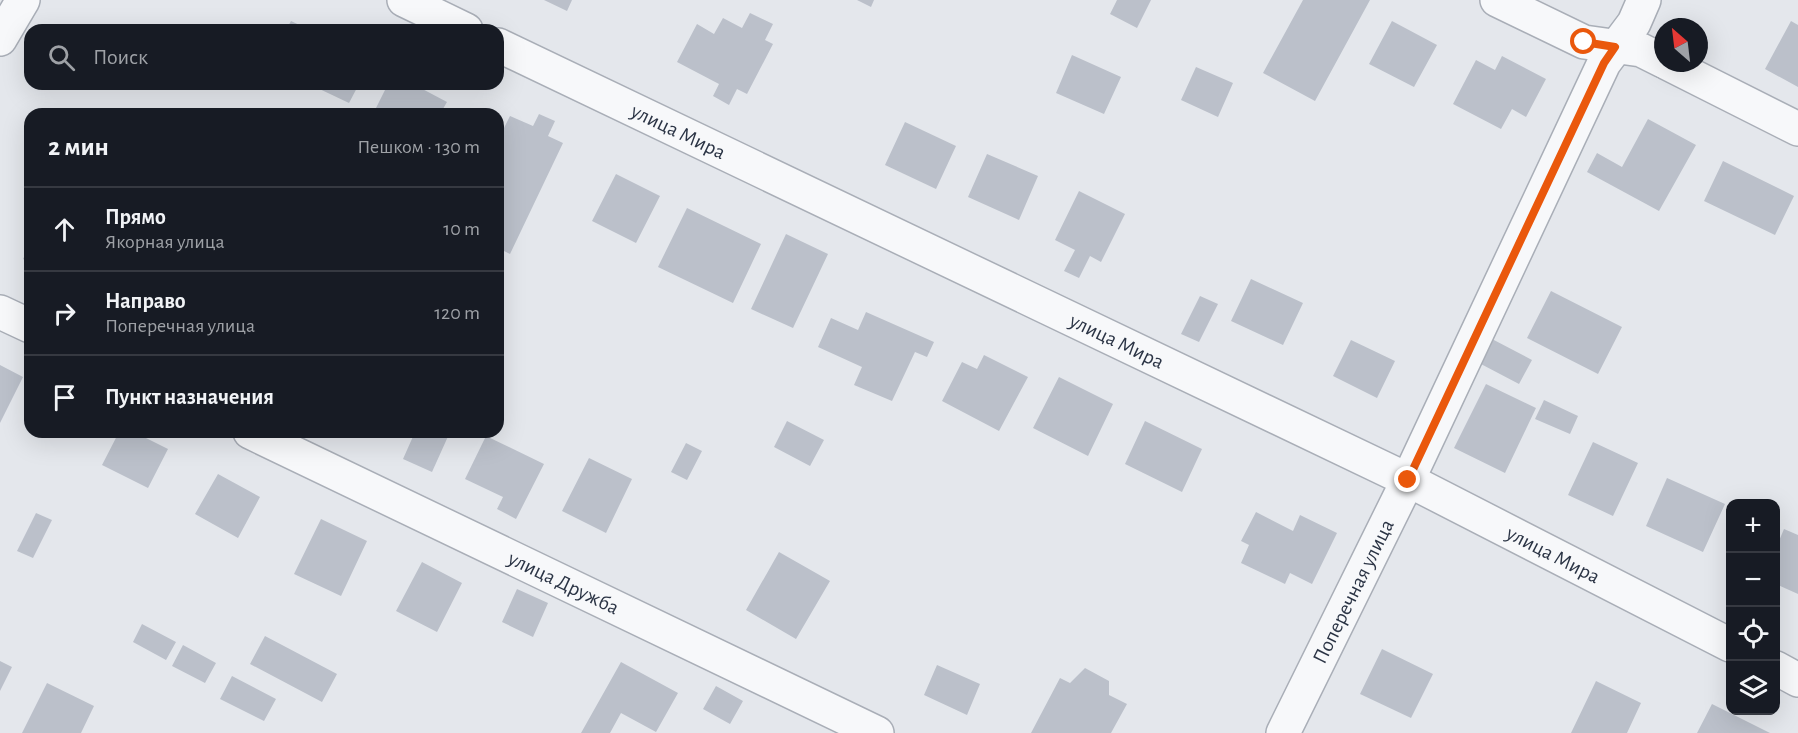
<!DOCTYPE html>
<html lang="ru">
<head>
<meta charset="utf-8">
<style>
  :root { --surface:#171b24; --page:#20242c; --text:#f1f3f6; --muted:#9ea1a6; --line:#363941 }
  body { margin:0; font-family:"Alegreya Sans",sans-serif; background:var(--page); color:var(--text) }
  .controls { position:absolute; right:18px; bottom:18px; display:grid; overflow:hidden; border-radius:12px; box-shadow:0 6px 24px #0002 }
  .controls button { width:54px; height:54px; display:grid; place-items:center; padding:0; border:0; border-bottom:2px solid var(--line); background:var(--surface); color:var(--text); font:30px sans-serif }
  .compass { position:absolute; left:1654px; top:18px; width:54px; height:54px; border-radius:50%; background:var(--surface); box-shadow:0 6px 24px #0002; rotate:332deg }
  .stop { position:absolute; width:18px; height:18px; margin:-14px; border:4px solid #ea580c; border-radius:50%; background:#fff }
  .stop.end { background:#ea580c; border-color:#fff; box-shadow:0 2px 6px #0008 }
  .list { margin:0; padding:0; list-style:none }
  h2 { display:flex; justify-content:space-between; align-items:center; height:78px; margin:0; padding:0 24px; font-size:26px }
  h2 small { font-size:20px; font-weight:400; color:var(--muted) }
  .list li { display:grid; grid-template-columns:39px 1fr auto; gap:18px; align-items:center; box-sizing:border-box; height:84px; padding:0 24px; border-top:2px solid var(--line) }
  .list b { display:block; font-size:22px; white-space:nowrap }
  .list p { margin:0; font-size:20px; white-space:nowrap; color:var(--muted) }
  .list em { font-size:20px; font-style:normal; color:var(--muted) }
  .icon { flex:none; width:33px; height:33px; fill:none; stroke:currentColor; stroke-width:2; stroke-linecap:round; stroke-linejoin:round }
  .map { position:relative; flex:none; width:1798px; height:733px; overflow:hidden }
  .search { position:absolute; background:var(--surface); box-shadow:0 6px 24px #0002; left:24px; top:24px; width:480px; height:66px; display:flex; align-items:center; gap:15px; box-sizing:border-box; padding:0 21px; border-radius:18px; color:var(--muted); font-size:22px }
  .panel { position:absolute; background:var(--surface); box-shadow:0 6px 24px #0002; left:24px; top:108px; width:480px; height:330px; border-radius:18px }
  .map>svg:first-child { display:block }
  .building { fill:#bbc0ca }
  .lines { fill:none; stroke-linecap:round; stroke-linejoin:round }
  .minor-casing { stroke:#a9aeb7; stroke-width:36 }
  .minor { stroke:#f7f8fa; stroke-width:33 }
  .route { stroke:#ea580c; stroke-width:8 }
  .labels { text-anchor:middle; stroke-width:4.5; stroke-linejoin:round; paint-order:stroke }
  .street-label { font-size:21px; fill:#2b3445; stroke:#f4f6f9 }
</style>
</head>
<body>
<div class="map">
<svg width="1798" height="733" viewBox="0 0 1798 733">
  <rect width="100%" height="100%" fill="#e4e7ec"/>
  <path class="building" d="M544,0h28l-5,11z
    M857,0h17l-3,7z
    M1117,0h34l-14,28 -27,-14z
    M1303,0h67l-55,101 -52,-28z
    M750,13l23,11 -8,16 8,4 -26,50 -10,-5 -8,16 -16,-9 6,-12 -42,-22 20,-38 17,10 9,-16 19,10z
    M291,21l19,9h-24z
    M1392,21l45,24 -23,42 -45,-23z
    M1791,21l7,4v62l-33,-18z
    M1072,55l49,22 -17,37 -48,-21z
    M1502,56l44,23 -20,38 -14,-8 -11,20 -48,-25 23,-44 19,10z
    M1196,67l37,16 -15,34 -37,-17z
    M309,84h50l-10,19z
    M388,84h25l34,18 -7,12h-57l-8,-4z
    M539,114l16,7 -7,15 15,7 -53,111 -12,-6v-56l3,-6 -3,-2v-44l12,-24 23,10z
    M1648,119l48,26 -37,66 -72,-39 10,-19 25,14z
    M905,122l51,24 -20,43 -51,-24z
    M987,154l51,22 -19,44 -51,-23z
    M1723,161l71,35 -19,39 -71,-34z
    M616,174l44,22 -24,47 -44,-22z
    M1079,191l46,23 -24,48 -11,-6 -11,22 -15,-7 11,-21 -20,-10z
    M687,208l74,36 -28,59 -75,-36z
    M786,234l42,20 -35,74 -42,-19z
    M30,245v18l-7,-4z
    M1251,279l52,24 -20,42 -52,-24z
    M1551,291l71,36 -24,47 -71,-36z
    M1200,296l18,8 -19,38 -18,-8z
    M866,312l68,30 -7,15 -12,-5 -23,49 -38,-16 8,-18 -44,-20 13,-29 27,12z
    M1492,339l40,21 -13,24 -40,-21z
    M1351,340l44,21 -18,37 -44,-22z
    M984,355l44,22 -29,54 -57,-30 20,-39 15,7z
    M0,365l23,12 -23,46z
    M1059,377l54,27 -25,52 -55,-28z
    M1486,384l50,24 -31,65 -51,-25z
    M1544,400l34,16 -8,18 -35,-15z
    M787,421l37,19 -14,26 -36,-19z
    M1145,421l57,28 -20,43 -57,-28z
    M119,432h15l34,17 -20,39 -46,-23z
    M415,432h35l-18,40 -29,-13z
    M486,436l58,28 -28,55 -19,-10 6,-12 -38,-18z
    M1593,442l45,21 -25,53 -45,-21z
    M686,443l16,8 -15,29 -16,-8z
    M589,458l43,21 -26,54 -44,-22z
    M218,474l42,23 -22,41 -43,-24z
    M1667,478l58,26 -22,48 -57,-26z
    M1256,512l37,19 7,-16 37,18 -25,51 -22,-11 -5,11 -44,-21 8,-18 -8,-4z
    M36,513l16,7 -19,38 -16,-7z
    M321,519l46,22 -26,55 -47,-22z
    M1784,529l14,6v59l-22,-10v-36z
    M779,552l51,29 -34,58 -50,-29z
    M422,562l40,21 -25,49 -41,-21z
    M517,589l31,14 -15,34 -31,-15z
    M142,624l34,18 -10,18 -33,-18z
    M265,636l72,38 -15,28 -72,-38z
    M183,645l33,18 -11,20 -33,-17z
    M1382,649l51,25 -22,44 -51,-24z
    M0,661l12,6 -12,24z
    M621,662l57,31 -22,39 -35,-19 -11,20h-29z
    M937,665l43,19 -13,31 -43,-20z
    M1085,668l24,13v14l18,9 -16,29h-80l29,-55 10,5z
    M232,676l44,23 -12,22 -44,-22z
    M1596,681l45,22 -14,30h-56z
    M47,683l47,23 -13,27h-59z
    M716,686l27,15 -13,23 -27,-15z
    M1712,704l58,29h-73z"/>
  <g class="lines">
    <g class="minor-casing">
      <g id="minor">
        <path d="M404,0l62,30"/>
        <path d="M1497,0l87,42 57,8 22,11"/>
        <path d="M0,39l23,-39"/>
        <path id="s1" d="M498,45l910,435 322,165"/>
        <path d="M1667,63l131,66"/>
        <path d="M0,312l30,14"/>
        <path id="s2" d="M250,432l627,301"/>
        <path d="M1776,668l22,12"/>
        <path id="s3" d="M1283,733l125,-253 196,-417 30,-40 10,-23"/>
      </g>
    </g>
    <use href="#minor" class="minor"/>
  </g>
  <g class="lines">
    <path class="route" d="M1408,480l196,-417 11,-16 -31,-5"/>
  </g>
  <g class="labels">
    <g class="street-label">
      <text dy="7" stroke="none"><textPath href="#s1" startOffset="200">улица Мира</textPath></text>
      <text dy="7" stroke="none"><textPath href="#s1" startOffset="686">улица Мира</textPath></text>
      <text dy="7" stroke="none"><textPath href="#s1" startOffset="1172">улица Мира</textPath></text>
      <text dy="7" stroke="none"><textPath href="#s2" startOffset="348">улица Дружба</textPath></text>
      <text dy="7" stroke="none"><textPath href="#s3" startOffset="158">Поперечная улица</textPath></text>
    </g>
  </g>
</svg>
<div class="controls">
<button>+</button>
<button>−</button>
<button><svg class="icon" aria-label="locate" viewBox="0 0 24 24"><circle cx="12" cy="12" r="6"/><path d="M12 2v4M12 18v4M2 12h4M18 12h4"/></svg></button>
<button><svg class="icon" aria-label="layers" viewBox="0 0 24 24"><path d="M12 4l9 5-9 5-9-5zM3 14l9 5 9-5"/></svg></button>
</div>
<svg class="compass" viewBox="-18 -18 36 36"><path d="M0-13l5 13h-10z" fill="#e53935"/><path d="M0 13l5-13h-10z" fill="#9ea1a6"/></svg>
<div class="stop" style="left:1584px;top:42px"></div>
<div class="stop end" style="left:1408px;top:480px"></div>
<div class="search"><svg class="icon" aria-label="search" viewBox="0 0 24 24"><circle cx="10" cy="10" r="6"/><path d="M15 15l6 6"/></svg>Поиск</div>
<section class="panel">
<h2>2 мин<small>Пешком · 130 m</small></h2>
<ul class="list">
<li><svg class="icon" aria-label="ahead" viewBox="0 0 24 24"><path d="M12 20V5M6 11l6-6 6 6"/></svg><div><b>Прямо</b><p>Якорная улица</p></div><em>10 m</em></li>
<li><svg class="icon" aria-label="right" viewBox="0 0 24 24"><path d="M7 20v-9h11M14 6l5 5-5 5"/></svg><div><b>Направо</b><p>Поперечная улица</p></div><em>120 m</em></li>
<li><svg class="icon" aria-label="arrive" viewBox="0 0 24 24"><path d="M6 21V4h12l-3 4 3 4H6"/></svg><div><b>Пункт назначения</b></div></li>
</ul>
</section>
</div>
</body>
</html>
